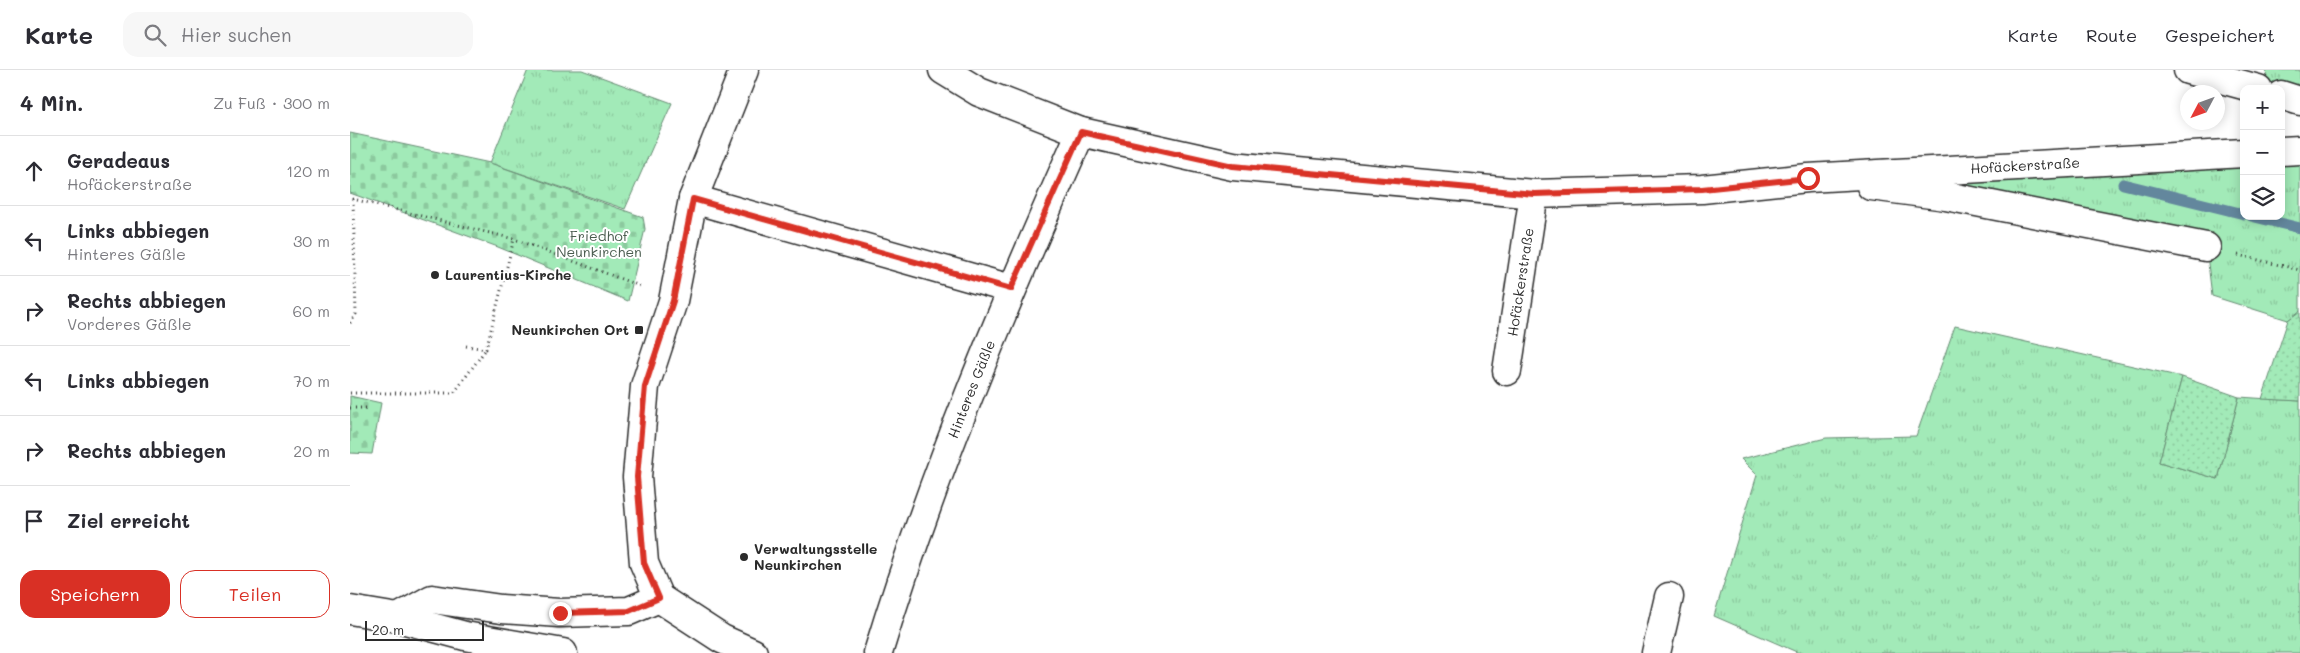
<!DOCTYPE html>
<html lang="de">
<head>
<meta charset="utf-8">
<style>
  :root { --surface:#fff; --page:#f7f7f7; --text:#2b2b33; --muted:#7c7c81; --line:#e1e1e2; --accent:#d93025 }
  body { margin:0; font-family:Mali,sans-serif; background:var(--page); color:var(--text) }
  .controls { position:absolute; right:15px; top:15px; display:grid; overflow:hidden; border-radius:10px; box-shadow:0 2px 12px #0003 }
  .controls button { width:45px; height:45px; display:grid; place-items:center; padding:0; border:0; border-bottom:1px solid var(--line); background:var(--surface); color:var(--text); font:25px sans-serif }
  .compass { position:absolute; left:1830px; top:15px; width:45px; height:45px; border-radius:50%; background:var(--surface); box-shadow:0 2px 12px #0003; rotate:229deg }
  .scale { position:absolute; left:15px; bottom:12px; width:119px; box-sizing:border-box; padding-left:5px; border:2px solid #2b2b2b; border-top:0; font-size:14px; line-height:18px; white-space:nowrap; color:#2b2b2b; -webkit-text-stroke:4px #fff; paint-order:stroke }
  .stop { position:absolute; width:15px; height:15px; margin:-11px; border:4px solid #d93025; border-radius:50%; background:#fff }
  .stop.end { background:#d93025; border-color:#fff; box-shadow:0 1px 5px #0008 }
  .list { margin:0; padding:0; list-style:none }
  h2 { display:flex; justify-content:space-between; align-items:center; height:65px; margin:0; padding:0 20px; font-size:21px }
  h2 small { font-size:16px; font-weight:400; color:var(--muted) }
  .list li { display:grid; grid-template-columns:32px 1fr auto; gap:15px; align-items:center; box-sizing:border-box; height:70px; padding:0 20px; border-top:1px solid var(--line) }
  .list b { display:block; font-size:19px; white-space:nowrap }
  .list p { margin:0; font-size:16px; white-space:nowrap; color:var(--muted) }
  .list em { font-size:16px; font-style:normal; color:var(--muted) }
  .actions { display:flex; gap:10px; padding:15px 20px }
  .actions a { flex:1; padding:11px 0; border:1px solid var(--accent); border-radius:15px; text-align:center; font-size:18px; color:var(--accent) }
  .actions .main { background:var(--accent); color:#fff }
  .icon { flex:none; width:28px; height:28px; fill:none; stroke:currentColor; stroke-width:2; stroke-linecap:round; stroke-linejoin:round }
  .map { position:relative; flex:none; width:1950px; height:583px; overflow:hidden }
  header { display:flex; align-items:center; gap:30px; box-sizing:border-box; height:70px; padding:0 25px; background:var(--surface); border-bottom:1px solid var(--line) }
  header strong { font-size:24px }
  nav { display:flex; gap:28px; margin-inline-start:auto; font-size:18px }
  .search { width:350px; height:45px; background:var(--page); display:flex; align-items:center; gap:12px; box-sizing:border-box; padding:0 18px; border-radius:15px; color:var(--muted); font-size:19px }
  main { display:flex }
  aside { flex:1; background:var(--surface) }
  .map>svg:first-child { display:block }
  .grass { fill:url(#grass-tufts); stroke:#668a72 }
  .cemetery { fill:url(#cemetery-stones); stroke:#668a72 }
  .garden { fill:url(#garden-dots); stroke:#668a72 }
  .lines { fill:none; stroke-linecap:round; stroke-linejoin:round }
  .stream { stroke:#64879d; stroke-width:11 }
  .minor-casing { stroke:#2b2b2b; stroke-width:31 }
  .path { stroke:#2b2b2b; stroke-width:3; stroke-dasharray:1 4; stroke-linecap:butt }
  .minor { stroke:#fff; stroke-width:28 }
  .route { stroke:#d93025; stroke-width:6 }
  .poi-dot { fill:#2b2b2b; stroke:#fff; stroke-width:2 }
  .labels { text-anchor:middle; stroke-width:4; stroke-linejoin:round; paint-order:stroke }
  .street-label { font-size:14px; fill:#2b2b2b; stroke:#fff }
  .park-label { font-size:14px; fill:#495b4e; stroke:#fff }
  .poi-label { font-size:14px; font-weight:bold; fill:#2b2b2b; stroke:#fff; text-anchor:start }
</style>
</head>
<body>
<header>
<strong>Karte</strong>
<div class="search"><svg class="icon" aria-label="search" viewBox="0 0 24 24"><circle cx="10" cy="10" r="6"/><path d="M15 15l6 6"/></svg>Hier suchen</div>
<nav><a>Karte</a><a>Route</a><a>Gespeichert</a></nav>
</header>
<main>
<aside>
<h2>4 Min.<small>Zu Fuß · 300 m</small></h2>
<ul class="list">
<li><svg class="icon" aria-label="ahead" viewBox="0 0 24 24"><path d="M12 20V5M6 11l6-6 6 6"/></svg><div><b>Geradeaus</b><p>Hofäckerstraße</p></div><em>120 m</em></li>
<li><svg class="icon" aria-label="left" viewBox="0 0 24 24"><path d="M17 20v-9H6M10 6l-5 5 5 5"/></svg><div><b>Links abbiegen</b><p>Hinteres Gäßle</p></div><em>30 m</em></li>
<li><svg class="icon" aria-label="right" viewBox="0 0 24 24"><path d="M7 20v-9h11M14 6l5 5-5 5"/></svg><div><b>Rechts abbiegen</b><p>Vorderes Gäßle</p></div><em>60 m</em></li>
<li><svg class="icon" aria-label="left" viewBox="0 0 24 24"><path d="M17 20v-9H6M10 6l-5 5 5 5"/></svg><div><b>Links abbiegen</b></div><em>70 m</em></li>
<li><svg class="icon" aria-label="right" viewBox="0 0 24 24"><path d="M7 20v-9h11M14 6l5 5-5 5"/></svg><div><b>Rechts abbiegen</b></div><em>20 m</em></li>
<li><svg class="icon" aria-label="arrive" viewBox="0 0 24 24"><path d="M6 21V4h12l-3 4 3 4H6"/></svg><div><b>Ziel erreicht</b></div></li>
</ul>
<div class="actions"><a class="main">Speichern</a><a>Teilen</a></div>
</aside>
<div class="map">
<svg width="1950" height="583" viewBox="0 0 1950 583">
  <defs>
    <pattern id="grass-tufts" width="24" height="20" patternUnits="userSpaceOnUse" patternTransform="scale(1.25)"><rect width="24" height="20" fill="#a2eab8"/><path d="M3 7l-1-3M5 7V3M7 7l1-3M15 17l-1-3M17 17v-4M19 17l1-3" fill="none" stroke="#8cc99e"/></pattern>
    <pattern id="cemetery-stones" width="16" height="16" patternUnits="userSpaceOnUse" patternTransform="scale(1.25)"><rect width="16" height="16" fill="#a2eab8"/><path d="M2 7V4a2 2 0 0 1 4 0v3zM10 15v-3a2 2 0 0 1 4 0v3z" fill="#8cc99e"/></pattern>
    <pattern id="garden-dots" width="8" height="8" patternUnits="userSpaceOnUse" patternTransform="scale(1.25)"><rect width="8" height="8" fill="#a2eab8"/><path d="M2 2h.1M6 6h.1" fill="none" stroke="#8cc99e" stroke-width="1.8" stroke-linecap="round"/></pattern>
  </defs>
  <rect width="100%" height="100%" fill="#fff"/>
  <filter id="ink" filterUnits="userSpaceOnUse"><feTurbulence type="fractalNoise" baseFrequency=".02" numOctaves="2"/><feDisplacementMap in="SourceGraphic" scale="10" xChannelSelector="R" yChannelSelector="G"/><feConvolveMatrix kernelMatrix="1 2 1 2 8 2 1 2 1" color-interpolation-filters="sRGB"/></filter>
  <g filter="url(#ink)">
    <path class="grass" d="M178,0h54l90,33 -47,106 -135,-46z
      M1917,0h33v31l-36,-12z
      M1950,80v161l-12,9 -76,-24 -6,-49 -398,-69 436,-25v63h37v-65z
      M1605,256l227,51 -23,85 59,17 21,-82 61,4v252h-501l-85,-37 43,-141 -16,-16 85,-21 90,-2z"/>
    <path class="cemetery" d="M0,63l140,30 153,54 2,12 -17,72 -130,-54 -148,-54z
      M0,326l31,7 -9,51 -22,-1z"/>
    <path class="garden" d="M1950,241v90l-38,-2 26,-79z
      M1832,307l57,20 -21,82 -59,-17z"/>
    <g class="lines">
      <path class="stream" d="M1773,114l121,30
        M1901,146l49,12"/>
      <g class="minor-casing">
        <g id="minor">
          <path d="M394,0l-51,129 -20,102 -28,85 -8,91 7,86 15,35 63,41 31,14"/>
          <path id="s1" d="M593,0l36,22 102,40 152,34 301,28 168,-5 106,-11 436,-25"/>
          <path d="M1838,0l70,19"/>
          <path d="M1931,25l19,6"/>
          <path d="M1931,81l19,-1"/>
          <path d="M1521,116l75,10 260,51"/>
          <path d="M343,129l318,90"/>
          <path id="s2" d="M1157,301l27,-177"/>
          <path d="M0,540l48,8 67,18 98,17"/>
          <path d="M48,548l34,-19 69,10 58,4 70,-2 30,-13"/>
          <path id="s3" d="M528,583c54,-178 127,-351 203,-521"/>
          <path d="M1306,583l13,-56"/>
        </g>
      </g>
      <path class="path" d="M1888,185l62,15
        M0,253l6,-9 -3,-115 161,40 126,47
        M116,276l20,3 28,-110
        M0,323h104l32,-44
        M0,338h18"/>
      <use href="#minor" class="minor"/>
    </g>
  </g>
  <g class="lines" filter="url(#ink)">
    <path class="route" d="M210,543l69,-2 30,-13 -15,-35 -7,-86 8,-91 28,-85 20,-102 318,90 70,-157 152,34 301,28 168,-5 106,-11"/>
  </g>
  <g class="poi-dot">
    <circle cx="85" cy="205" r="5"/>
    <rect x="284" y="255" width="10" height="10" rx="2.5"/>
    <circle cx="394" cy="487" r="5"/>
  </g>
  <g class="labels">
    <g class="street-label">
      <text dy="5" stroke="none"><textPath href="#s1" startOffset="1102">Hofäckerstraße</textPath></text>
      <text dy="5" stroke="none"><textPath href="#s2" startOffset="90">Hofäckerstraße</textPath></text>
      <text dy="5" stroke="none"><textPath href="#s3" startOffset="280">Hinteres Gäßle</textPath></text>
    </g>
    <g class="park-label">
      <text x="249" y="171">Friedhof<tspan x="249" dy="16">Neunkirchen</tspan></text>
    </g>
    <g class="poi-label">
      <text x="95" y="210">Laurentius-Kirche</text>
      <text x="279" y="265" text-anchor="end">Neunkirchen Ort</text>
      <text x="404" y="484">Verwaltungsstelle<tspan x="404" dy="16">Neunkirchen</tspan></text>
    </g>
  </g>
</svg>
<div class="controls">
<button>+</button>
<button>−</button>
<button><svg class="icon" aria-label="layers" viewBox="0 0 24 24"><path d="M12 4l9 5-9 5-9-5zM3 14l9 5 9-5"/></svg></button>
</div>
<svg class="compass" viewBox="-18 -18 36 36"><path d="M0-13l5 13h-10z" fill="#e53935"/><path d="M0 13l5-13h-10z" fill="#7c7c81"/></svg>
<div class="scale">20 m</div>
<div class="stop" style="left:1458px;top:108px"></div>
<div class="stop end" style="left:210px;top:543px"></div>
</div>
</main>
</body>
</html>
